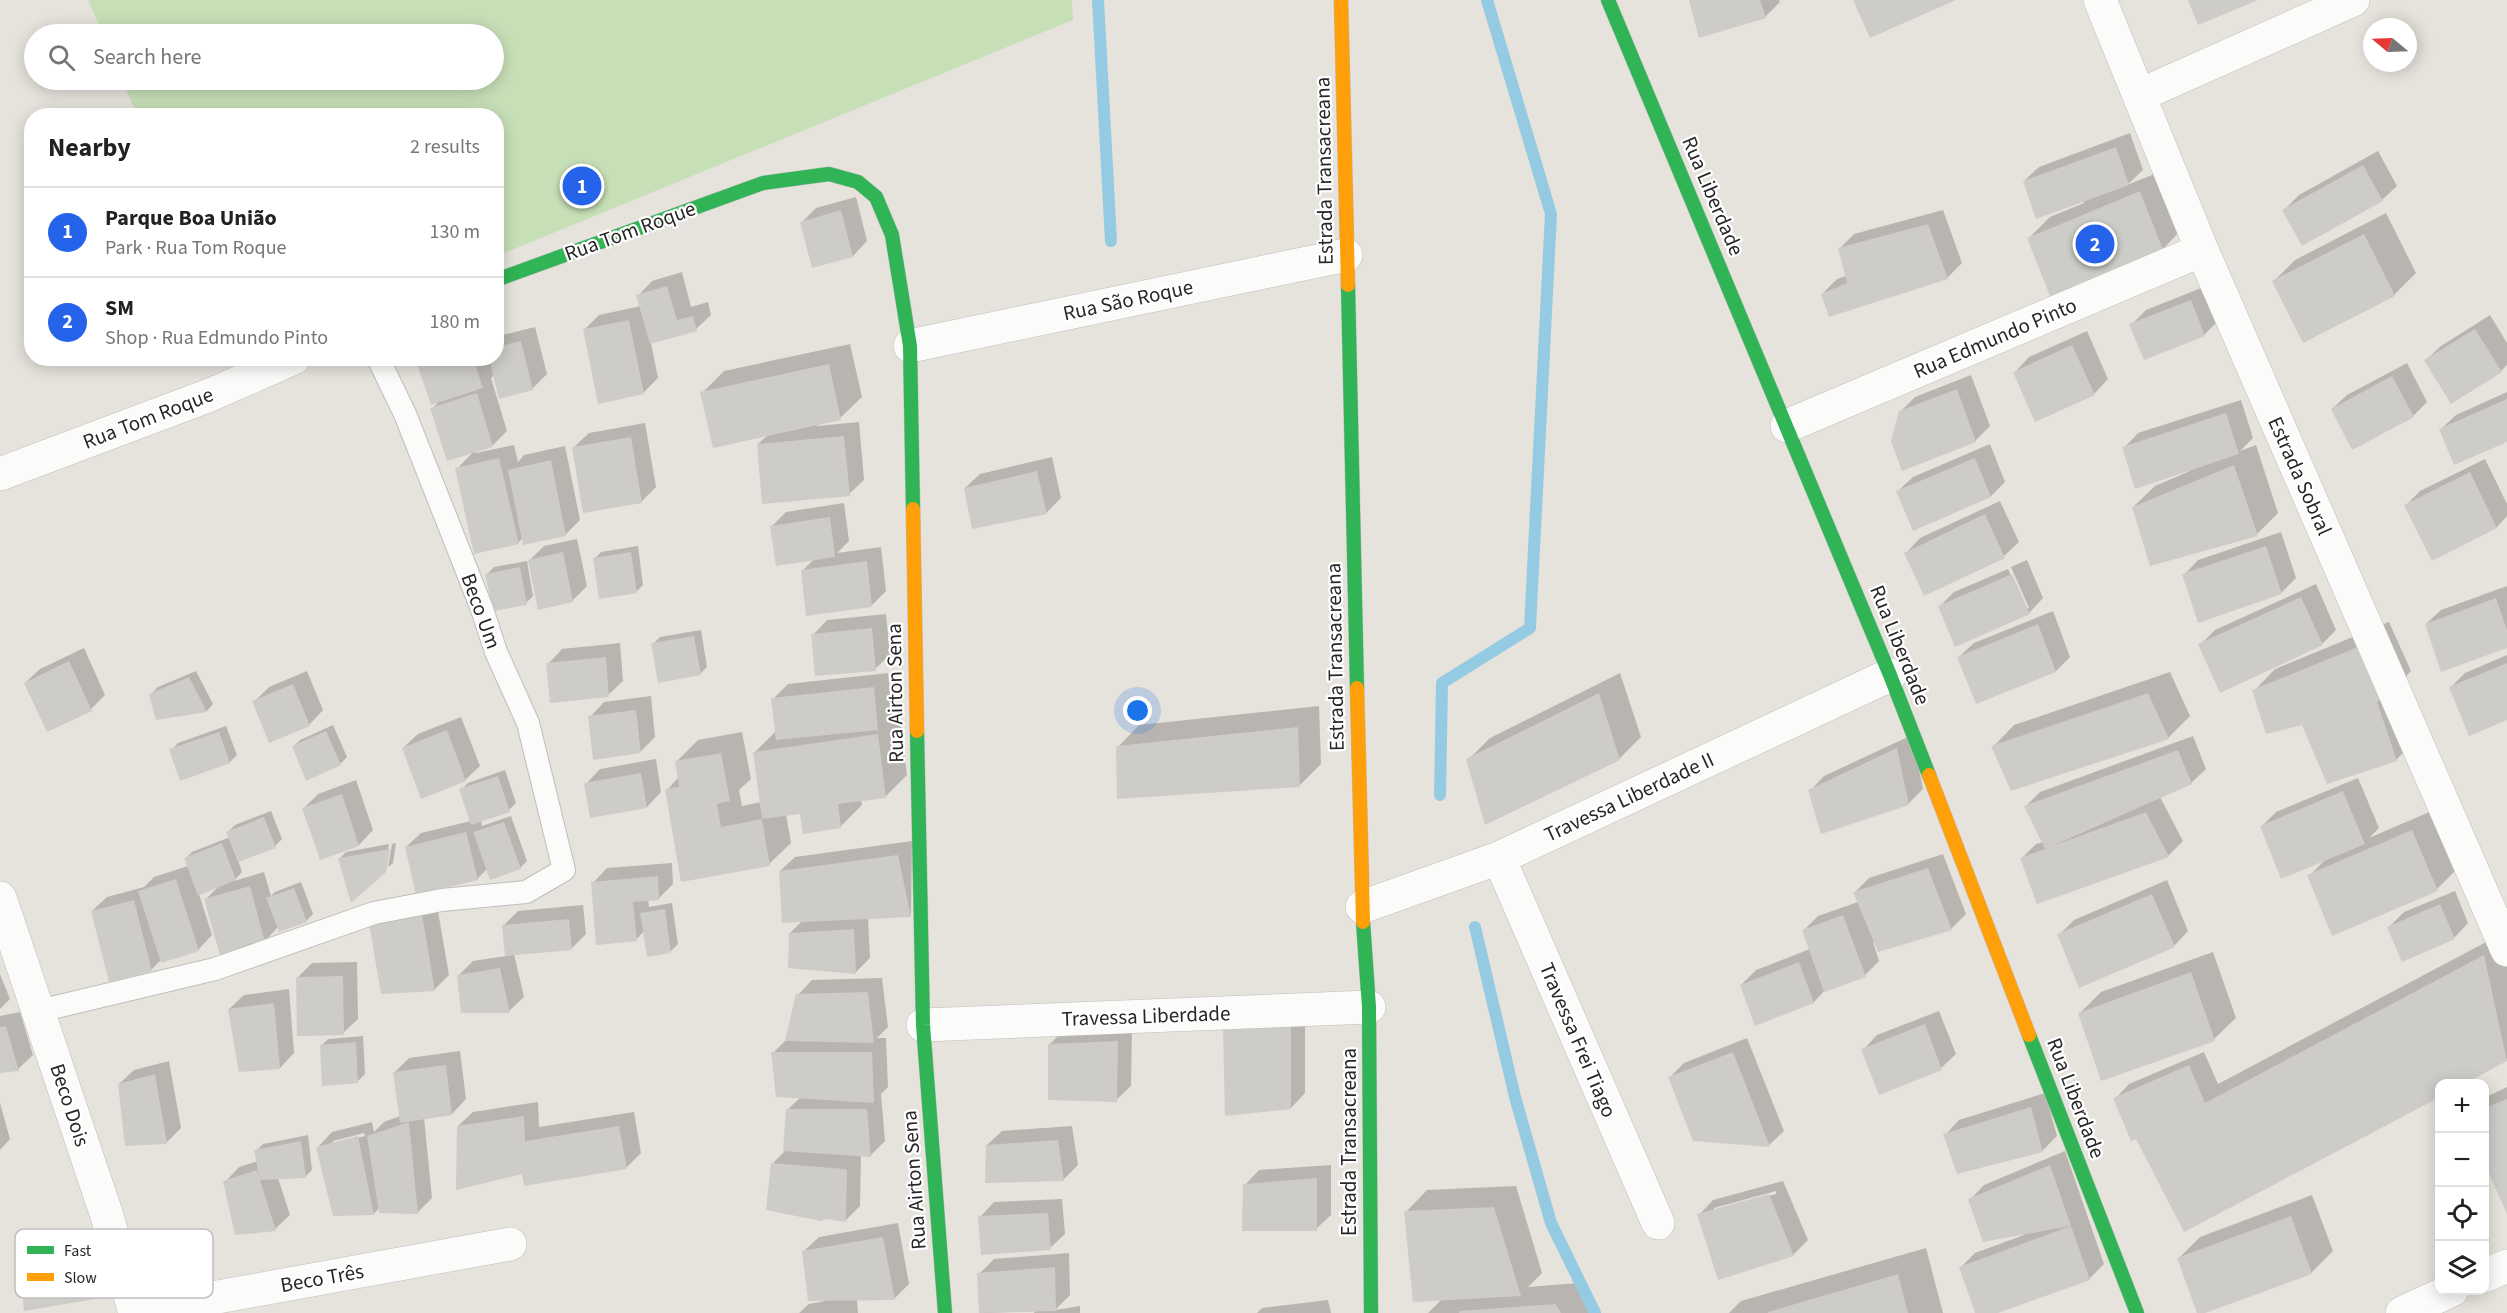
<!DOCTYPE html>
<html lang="en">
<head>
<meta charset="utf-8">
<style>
  :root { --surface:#fff; --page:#f6f6f6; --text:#222; --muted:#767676; --line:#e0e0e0; --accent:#2563eb }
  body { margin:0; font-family:"Source Sans 3",sans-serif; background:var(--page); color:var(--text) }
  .controls { position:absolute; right:18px; bottom:18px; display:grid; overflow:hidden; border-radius:12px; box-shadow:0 3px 15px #0003 }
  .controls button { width:54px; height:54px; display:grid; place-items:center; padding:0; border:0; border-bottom:2px solid var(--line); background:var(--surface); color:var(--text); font:30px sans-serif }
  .compass { position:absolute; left:2363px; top:18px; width:54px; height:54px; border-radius:50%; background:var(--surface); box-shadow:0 3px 15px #0003; rotate:289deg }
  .you { position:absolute; left:1138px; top:711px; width:21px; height:21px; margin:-15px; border:4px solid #fff; border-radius:50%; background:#1a73e8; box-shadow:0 0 0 9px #1a73e833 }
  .badge { display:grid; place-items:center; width:39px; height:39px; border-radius:50%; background:var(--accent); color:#fff; font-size:20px; font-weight:700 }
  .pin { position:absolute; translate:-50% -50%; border:3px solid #fff; box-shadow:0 2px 6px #0006 }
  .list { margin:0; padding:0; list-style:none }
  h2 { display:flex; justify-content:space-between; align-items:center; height:78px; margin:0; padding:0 24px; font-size:26px }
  h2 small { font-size:20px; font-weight:400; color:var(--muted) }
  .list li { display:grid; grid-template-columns:39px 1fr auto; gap:18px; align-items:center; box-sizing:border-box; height:90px; padding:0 24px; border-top:2px solid var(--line) }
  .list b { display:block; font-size:22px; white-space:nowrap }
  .list p { margin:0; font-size:20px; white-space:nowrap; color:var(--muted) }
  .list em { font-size:20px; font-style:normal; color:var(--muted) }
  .icon { flex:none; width:33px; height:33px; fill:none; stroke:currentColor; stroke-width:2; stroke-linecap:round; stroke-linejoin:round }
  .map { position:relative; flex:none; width:2507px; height:1313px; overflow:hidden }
  .search { position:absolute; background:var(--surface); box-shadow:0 3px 15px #0003; left:24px; top:24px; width:480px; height:66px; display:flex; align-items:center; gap:15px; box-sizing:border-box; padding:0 21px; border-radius:33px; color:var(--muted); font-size:22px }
  .panel { position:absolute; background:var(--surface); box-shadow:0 3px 15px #0003; left:24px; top:108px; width:480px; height:258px; border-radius:24px }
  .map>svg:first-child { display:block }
  .green { fill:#c7dfb7 }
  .shadow { fill:#0003; fill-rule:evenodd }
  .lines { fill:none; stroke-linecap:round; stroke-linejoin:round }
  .stream { stroke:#95cbe2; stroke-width:12 }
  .building { fill:#ceccc8 }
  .lane-casing { stroke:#bfbebe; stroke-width:24 }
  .street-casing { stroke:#bfbebe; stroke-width:34 }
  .fast-casing { stroke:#bfbebe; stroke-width:15 }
  .slow-casing { stroke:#bfbebe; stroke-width:15 }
  .lane { stroke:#fbfbfa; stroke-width:22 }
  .street { stroke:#fbfbfa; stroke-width:33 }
  .fast { stroke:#30b455; stroke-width:14 }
  .slow { stroke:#ff9f0a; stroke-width:14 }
  .labels { text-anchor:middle; stroke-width:4.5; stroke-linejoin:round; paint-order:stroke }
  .street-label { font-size:21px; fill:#272727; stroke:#fff }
  .key { fill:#fff; stroke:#bebebe; stroke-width:1.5 }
  .key-label { font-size:16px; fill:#272727 }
</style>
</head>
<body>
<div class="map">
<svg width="2507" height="1313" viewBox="0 0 2507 1313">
  <rect width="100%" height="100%" fill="#e6e2dc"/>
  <path class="green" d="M88,0h984l1,20 -576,236 -1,-140 -359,-1 -15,-35h372v-46h-391z"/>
  <path class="shadow" d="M1691,0h88l1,2 -15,15z
    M2130,133l13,37 -16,15 35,-14 22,56 -21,22 -112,45 -23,-55 22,-22 34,-14 -1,-2 -59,-20 15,-14z
    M2378,151l19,35 -15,14 -98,10 15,-15z
    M856,197l11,44 -14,15 -40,11 -12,-44 15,-15z
    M1943,210l19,53 -15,15 -125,16 15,-15 9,-3 -7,-27 15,-15z
    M2386,213l30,60 -22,22 -91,46 -29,-60 21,-21z
    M682,272l9,35 17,-5 3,13 -15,14 -45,14 7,35 -15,15 -59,-63 15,-15 42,-9 -3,-10 14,-15z
    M2206,286l13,34 -15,15 -73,-10 15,-15z
    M2490,315l17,28v22l-6,6 -75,-11 15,-14z
    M535,327l12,47 -15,15 -38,-14 -3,3 16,53 -14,14 -18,6 1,2 38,-8 4,17 6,-7 41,-9 15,74 -14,14 -42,9 -1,-6 -5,6 -61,-74 17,-18 -42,-42 8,-9 -23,-42h79v-17l7,-6z
    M2087,331l21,48 -14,15 -79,-22 14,-15z
    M850,344l12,53 -22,21 -23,5v3l42,-4 5,58 -15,14 -91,-50 11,-10 -67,-41 22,-22z
    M2407,363l20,39 -14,14 -81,-7 15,-14z
    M1971,375l19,51 -15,15 -75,-29 15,-15z
    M2507,392v48l-66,-11 15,-14z
    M2241,400l12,38 -13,13 16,-6 22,68 -21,21 -124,-27 22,-21 35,-15 -1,-2 -65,-21 14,-15z
    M645,423l11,64 -15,15 -67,-55 15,-14z
    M1990,444l15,38 -14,14 -93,-5 15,-14z
    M1052,457l9,41 -15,15 -81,-25 15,-14z
    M2485,459l22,45v12l-10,11 -64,32 -27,-54 14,-14z
    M2000,501l19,41 -15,14 -98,-3 14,-15z
    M844,503l5,38 -12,12 44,-6 5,44 -15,15 -68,-36 11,-11 -42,-33 14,-14z
    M2281,532l15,46 -15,15 -97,-18 14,-15z
    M577,539l10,47 -15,15 -42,-41 14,-14z
    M638,546l5,39 -7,7 -42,-33 7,-7z
    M2027,560l16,38 -14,15 -89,-7 14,-14 54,-23 17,39h4l-18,-41z
    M527,561l6,35 -7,7 -39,-29 7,-7z
    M2316,584l20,46 -14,14 -122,1 15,-15z
    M2507,586v61l-81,-23 15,-14z
    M2053,611l17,46 -14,14 -97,-14 15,-14z
    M886,614l4,41 -15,14 -62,-34 14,-15z
    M2389,622l22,49 -12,13 19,54 -22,22 -93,-37 -49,-32 21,-22z
    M701,630l6,37 -7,7 -47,-30 7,-7z
    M620,643l3,38 -15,14 -60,-31 14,-15z
    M84,648l21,47 -14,14 -66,-26 15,-14z
    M2507,655v63l-56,-31 14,-14z
    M196,671l17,33 -6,7 -50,7 -6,-24 7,-7z
    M307,671l16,39 -14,15 -55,-23 15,-15z
    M2170,672l20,44 -22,22 -156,51 -19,-42 21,-22z
    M888,673l4,42 7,-1 8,61 -21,21 -25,4 1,5 -22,22 -38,-15 -16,2 5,29 -22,21 -102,-74 12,-13 -2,-16 21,-21 44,-8 9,47 -12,11 3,16 19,-4 -6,-50 21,-21 -3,-32 15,-15z
    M1620,673l21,64 -22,22 -151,1 22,-22z
    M651,696l4,41 -15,15 -50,-35 14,-15z
    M1319,706l2,58 -22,22 -181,-39 21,-22z
    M461,717l19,49 -15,14 -62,-32 15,-14z
    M333,725l14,32 -7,7 -47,-17 7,-7z
    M226,726l11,29 -7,7 -59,-12 7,-7z
    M1912,735l11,54 -15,15 -98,-13 14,-15z
    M2193,736l13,33 -15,14 -31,14 23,44 -15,15 -130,46 -17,-43 15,-15 7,-2 -18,-35 15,-15z
    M656,759l5,33 -14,15 -61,-23 14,-15z
    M505,770l11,33 -7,7 -28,10 1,6 29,-10 16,45 -7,7h-32l-11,11 -71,-32 15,-14 50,-12 -10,-31 7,-7z
    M2358,778l21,50 -10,10 65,-28 24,58 -21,21 -128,-13 17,-17 -65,-32 15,-15z
    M356,780l17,50 -14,15 -38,13 -17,-50 14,-14z
    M271,811l11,28 -7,7 -37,14 4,12 -8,9 30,-9 7,24 4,-4 26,-10 12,32 -7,7 -28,6 -13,14 -59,-42 13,-13 -20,8 13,41 -14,15 -37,10 -10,10 -59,-59 15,-14 37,-10 10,-10 34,-11 -3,-7 7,-7 38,-15 -2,-5 7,-7z
    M912,841l-1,74 -43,2 2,41 -14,14 -66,-39 13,-13 -23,-49 15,-14z
    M396,843l-3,20 -5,4 4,-23z
    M389,844l-4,27 -46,-12 7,-7z
    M1943,854l23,60 -15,15 -78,13 6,19 -14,14 -40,15 -11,12 -73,-17 15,-15 54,-21 -7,-18 15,-15 40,-14 -4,-9 15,-15z
    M672,863l1,21 -14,14 -11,1 1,8 23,-4 6,41 -7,7 -27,-20 -8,9 -43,-57 14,-15z
    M2167,880l21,51 -14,15 -115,-11 15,-15z
    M2455,891l13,32 -14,15 -65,-11 15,-15z
    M435,894l14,81 -15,15 -65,-72z
    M583,905l3,29 -15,15 -57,5 10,43 -15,14 -50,-36 14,-14 33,-5 -2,-31 14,-14z
    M2507,931v128l-46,25h-21l-255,146 -70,-131 14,-15 75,-32 14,32z
    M2213,952l23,66 -22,21 -134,-26 21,-21z
    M357,962l1,57 -15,14 -46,-55 15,-15z
    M0,974l10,25 -10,10z
    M882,978l6,49 -11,11h9l2,49 -7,7 4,47 -15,15 -9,-1 -1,51 -15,15 -73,-57 13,-13 2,-41 14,-13 -28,-44 14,-14 11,-44 14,-15z
    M289,989l5,64 -14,15 -51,-59 15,-14z
    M1305,1008v85l-14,15 -67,-79z
    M1939,1011l17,43 -15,14 -78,-18 14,-15z
    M20,1012l13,43 -15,14 -18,2v-55z
    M1132,1027l-1,59 -15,14 -67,-55 15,-15z
    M363,1036l2,38 -7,7 -37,-35 7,-7z
    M1747,1038l37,93 -15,14 -99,-68 14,-14z
    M460,1051l6,48 -14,15 -28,4 8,80 -15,15 -37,-6 -6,7 -56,-67 14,-15 40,-10 2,10 10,-10 16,-6 -5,-44 14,-14zM364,1133l1,3 -32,8v-3z
    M169,1061l12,67 -14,14 -48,-58 15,-14z
    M2507,1087v123l-23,-52v-60z
    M2045,1093l12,43 -15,15 -97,-16 14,-15z
    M538,1102l1,25 95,-15 7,41 -15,15 -103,4 -65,-46 15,-14z
    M0,1103l10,36 -10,11z
    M1072,1126l6,39 -14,14 -77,2v-36l15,-14z
    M308,1135l4,35 -7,7 -27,1 12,37 -15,14 -50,-47 14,-15 19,-6 -2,-10 7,-7z
    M2065,1151l39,113 -15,15 -95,34h-18l-15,-46 14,-14 49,-18 -54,-35 14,-15z
    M1331,1165v50l-15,14 -71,-44 14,-15z
    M1783,1181l25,59 -15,15 -94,-40 14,-15zM1776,1191v3l-62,17v-3z
    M1516,1186l26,87 -14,14 50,-4 14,30h-164l14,-14 -36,-87 21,-22z
    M2312,1195l21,56 -22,22 -113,40 -19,-55 21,-21z
    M1062,1199l3,35 -15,14 -70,-31 14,-15z
    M898,1223l11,61 -14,14 -38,1 1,14h-59l10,-9 16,-3 -21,-50 15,-14z
    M1926,1248l17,65h-214l12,-12z
    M1069,1253l1,42 -15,15 25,-4v7h-46l1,-2 -54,2 -2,-39 15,-15z
    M1328,1300l3,13h-74l5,-5z"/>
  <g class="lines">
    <path class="stream" d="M1098,0l13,241
      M1440,795l2,-112 88,-55 21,-414 -64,-214
      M1475,927l40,170 36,126 44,90"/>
  </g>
  <path class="building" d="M1689,0h71l6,18 -67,20z
    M1853,0h103l-86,38z
    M2188,0h70l-60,25z
    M2116,147l13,38 -93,34 -13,-38z
    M2363,165l20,36 -81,45 -20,-36z
    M2140,191l23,59 -113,46 -23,-58z
    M841,210l12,47 -41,11 -12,-46z
    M1928,224l20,55 -119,38 -8,-23 26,-11 -9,-35z
    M2364,234l31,62 -92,47 -31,-62z
    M667,286l10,34 16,-4 4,15 -47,13 -14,-49z
    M2191,300l14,36 -61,24 -15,-36z
    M629,320l15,74 -46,10 -15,-75z
    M2475,329l27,43 -51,32 -27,-44z
    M521,341l12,49 -34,9 -10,-41h7v-11z
    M2072,345l23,50 -60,27 -22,-50z
    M415,358h58l10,30 -52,17z
    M829,364l12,56 -128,28 -13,-56z
    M2392,376l22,41 -62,33 -21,-41z
    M1957,389l19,53 -74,29 -11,-30 8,-30z
    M477,393l16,54 -46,14 -17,-53z
    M2507,399v43l-53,23 -15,-36z
    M2226,413l13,41 -104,35 -13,-42z
    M844,436l6,60 -88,8 -5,-60z
    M631,437l11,66 -59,10 -11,-66z
    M499,458l20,86 -45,10 -19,-86z
    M1975,458l16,39 -78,34 -17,-40z
    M551,460l15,76 -43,9 -15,-75z
    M2234,465l24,71 -108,30 -18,-59z
    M1037,471l10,43 -75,15 -8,-41z
    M2470,472l27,56 -65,33 -28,-56z
    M1985,514l20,44 -81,38 -20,-43z
    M830,517l5,40 -59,9 -6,-40z
    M2266,546l16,48 -84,29 -16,-49z
    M563,552l10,50 -35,8 -10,-50z
    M631,552l6,41 -38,6 -6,-41z
    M867,561l5,46 -66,9 -5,-46z
    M520,567l7,38 -34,6 -8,-37z
    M2012,574l18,40 -75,33 -17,-41z
    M2301,597l22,48 -103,48 -22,-49z
    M2496,598l11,32v18l-66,24 -16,-48z
    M2038,624l18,48 -80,32 -19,-47z
    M872,628l4,43 -61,5 -4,-42z
    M694,636l7,39 -43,8 -7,-40z
    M2368,643l23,51 -14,8 20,59 -70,23 -25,-59 -36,9 -14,-44z
    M606,657l3,40 -59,6 -4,-40z
    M69,661l23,50 -45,21 -23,-49z
    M2507,663v57l-38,16 -20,-49z
    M189,677l18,35 -51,8 -7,-26z
    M293,684l17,42 -41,17 -17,-42z
    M874,687l4,43 -102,10 -5,-42z
    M1599,693l21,67 -135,65 -19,-66z
    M2148,693l21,46 -158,52 -20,-45z
    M636,710l5,43 -48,7 -5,-44z
    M1298,727l2,60 -183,12 -1,-53z
    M447,730l19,51 -45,18 -19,-51z
    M326,731l15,34 -35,16 -14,-35z
    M219,732l11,31 -50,18 -11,-32z
    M878,734l8,64 -48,6 3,24 -38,6 -3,-20 -38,5 8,47 -89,16 -16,-93 14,-2 -4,-26 46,-8 9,48 -13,3 4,23 41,-8 -9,-67z
    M1897,748l12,57 -88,29 -13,-44z
    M2178,750l14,34 -140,62 94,-34 23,45 -132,47 -17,-46 25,-9 -21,-43z
    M641,773l6,35 -57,10 -6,-35z
    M498,776l12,36 -39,13 -12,-36z
    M2343,791l22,53 -84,35 -21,-53z
    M342,794l17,52 -39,14 -18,-52z
    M264,817l12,31 -38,14 -12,-30z
    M504,822l17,47 -31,11 -17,-48z
    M2412,830l26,61 -106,45 -25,-61z
    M466,832l12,48 -62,15 -11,-48z
    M222,843l14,37 -38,16 -14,-38z
    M390,849l-4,23 -35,31 -13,-45z
    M898,855l13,62 -129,6 -3,-52z
    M1928,868l24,62 -74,22 -25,-60z
    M658,876l1,24 -26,2 4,39 -41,4 -5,-63z
    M176,879l23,72 -38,12 -23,-72z
    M250,886l15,56 -45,13 -16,-56z
    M294,888l13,34 -28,10 -13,-34z
    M2152,894l23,53 -96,41 -22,-54z
    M134,900l18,71 -43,11 -18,-71z
    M2440,904l15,35 -53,23 -15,-35z
    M421,908l14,83 -54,3 -13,-77z
    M665,909l6,44 -24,4 -7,-44z
    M1843,915l23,62 -42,15 -22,-62z
    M569,919l3,31 -67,6 -3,-31z
    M854,929l2,45 -68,-6 1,-35z
    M2484,955l23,106 -43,23h-24v13l-256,135 -48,-93 -5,2 -18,-43 76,-33 16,38z
    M1799,962l15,41 -59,23 -15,-41z
    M500,968l10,45h-49l-4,-38z
    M2191,972l24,69 -114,40 -23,-68z
    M343,976l1,59 -47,1 -1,-59z
    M868,992l6,51 -89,-2 11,-47z
    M274,1003l6,66 -41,3 -11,-63z
    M1291,1022v87l-66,7 -2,-88z
    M1925,1024l17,46 -63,25 -18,-46z
    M6,1026l13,45 -19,2v-46z
    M1118,1041l-1,61 -69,-2v-56z
    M356,1042l2,41 -36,3 -2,-41z
    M771,1052h101l2,51 -98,-6z
    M1733,1052l37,95 -77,-6 -25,-64z
    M446,1065l6,50 -52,8 -7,-51z
    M155,1074l12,70 -42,2 -7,-62z
    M2507,1099v115l-23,-52v-54z
    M2031,1107l12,45 -86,22 -14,-40z
    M786,1109h81l4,48 -88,-6z
    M524,1116l1,25 94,-15 8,43 -103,17 -2,-12 -66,16 1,-64z
    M409,1122l9,92 -39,-1 -12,-77z
    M358,1136l16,79 -41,1 -17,-69z
    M1058,1140l6,41 -79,2 1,-38z
    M301,1141l5,37 -46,2 16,51 -41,4 -12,-54 34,-11 2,6 -5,-26z
    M771,1163l74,6 2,2 -1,51 -20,-3 -5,2 -55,-11z
    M2050,1165l21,61 -88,16 -15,-43z
    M1317,1178v53h-75l1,-47z
    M1769,1194l25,62 -76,24 -21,-66z
    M1494,1207l27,89 -108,6 -9,-91z
    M1048,1213l3,37 -70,5 -3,-39z
    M2291,1216l21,58 -107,39h-8l-20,-55z
    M2071,1226l19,54 -92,33h-23l-16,-46z
    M883,1237l12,63 -87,1 -6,-50z
    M78,1244l17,55 -71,12 -4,-43z
    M1055,1267l1,44 -77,2 -2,-40z
    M1898,1274l10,39h-140v-1z
    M1556,1304l5,9h-102v-2z"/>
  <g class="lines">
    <g class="lane-casing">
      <path id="lane" d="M39,1011l176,-42 159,-56 68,-13 84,-8 38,-22 -36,-147 -32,-71 -14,-43 -77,-195 -27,-56"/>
    </g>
    <g class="street-casing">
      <path id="street" d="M2100,0l102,250 305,700
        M2140,95l213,-95
        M910,346l436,-91
        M1787,426l415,-176
        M0,474l210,-79 84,-37
        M1499,858l159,365
        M0,898l107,318 28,97
        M1362,907l137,-49 391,-183
        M923,1025l446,-18
        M2484,1276l23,-10
        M135,1312l375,-68
        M2402,1313l50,-23"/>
    </g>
    <g class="fast-casing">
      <path id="fast" d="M1608,0l282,675 39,100
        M496,280l267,-97 66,-9 29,8 18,15 16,38 18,111 3,163
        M1348,285l9,403
        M917,731l6,294 22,288
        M1363,922l6,85 2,306
        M2029,1035l108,278"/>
    </g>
    <g class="slow-casing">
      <path id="slow" d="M1341,0l7,285
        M913,509l4,222
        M1357,688l6,234
        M1929,775l100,260"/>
    </g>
    <use href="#lane" class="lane"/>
    <use href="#street" class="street"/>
    <use href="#fast" class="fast"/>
    <use href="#slow" class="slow"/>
  </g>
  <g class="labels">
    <g class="street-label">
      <text transform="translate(1324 171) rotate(-91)" y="7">Estrada Transacreana</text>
      <text transform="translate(1713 196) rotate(67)" y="7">Rua Liberdade</text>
      <text transform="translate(630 231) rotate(-20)" y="7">Rua Tom Roque</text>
      <text transform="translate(1128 300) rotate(-12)" y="7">Rua São Roque</text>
      <text transform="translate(1995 338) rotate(-23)" y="7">Rua Edmundo Pinto</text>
      <text transform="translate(148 418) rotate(-21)" y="7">Rua Tom Roque</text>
      <text transform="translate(2300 476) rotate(66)" y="7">Estrada Sobral</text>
      <text transform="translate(481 611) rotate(70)" y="7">Beco Um</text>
      <text transform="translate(1900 645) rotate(68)" y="7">Rua Liberdade</text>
      <text transform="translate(1335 657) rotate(-91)" y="7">Estrada Transacreana</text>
      <text transform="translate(895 693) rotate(-91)" y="7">Rua Airton Sena</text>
      <text transform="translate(1629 797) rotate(-25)" y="7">Travessa Liberdade II</text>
      <text transform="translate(1146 1016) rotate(-2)" y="7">Travessa Liberdade</text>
      <text transform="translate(1578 1040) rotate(67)" y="7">Travessa Frei Tiago</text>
      <text transform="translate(2076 1098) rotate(69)" y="7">Rua Liberdade</text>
      <text transform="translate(70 1105) rotate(72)" y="7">Beco Dois</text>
      <text transform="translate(1349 1142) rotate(-90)" y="7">Estrada Transacreana</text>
      <text transform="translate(914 1180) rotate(-94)" y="7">Rua Airton Sena</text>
      <text transform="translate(322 1278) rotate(-10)" y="7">Beco Três</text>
    </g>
  </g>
  <rect x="15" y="1229" width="198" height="69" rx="9" class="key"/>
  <rect x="27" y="1246" width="27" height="8" fill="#30b455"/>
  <rect x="27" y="1273" width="27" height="8" fill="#ff9f0a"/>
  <g class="key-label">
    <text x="64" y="1256">Fast</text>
    <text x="64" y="1283">Slow</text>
  </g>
</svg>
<div class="controls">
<button>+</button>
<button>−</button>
<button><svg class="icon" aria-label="locate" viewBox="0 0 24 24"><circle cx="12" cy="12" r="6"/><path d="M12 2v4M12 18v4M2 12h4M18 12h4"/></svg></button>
<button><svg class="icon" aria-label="layers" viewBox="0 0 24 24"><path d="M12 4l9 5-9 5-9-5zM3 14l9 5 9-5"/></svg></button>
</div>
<svg class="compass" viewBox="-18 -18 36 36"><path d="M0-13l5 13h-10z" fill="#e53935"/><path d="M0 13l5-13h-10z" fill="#767676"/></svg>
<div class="you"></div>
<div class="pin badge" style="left:582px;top:186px">1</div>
<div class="pin badge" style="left:2095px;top:244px">2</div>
<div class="search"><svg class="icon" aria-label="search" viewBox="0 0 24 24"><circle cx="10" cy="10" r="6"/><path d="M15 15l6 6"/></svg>Search here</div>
<section class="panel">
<h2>Nearby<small>2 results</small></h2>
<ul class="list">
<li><span class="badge">1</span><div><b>Parque Boa União</b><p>Park · Rua Tom Roque</p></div><em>130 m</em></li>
<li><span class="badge">2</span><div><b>SM</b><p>Shop · Rua Edmundo Pinto</p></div><em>180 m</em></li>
</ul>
</section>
</div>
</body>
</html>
